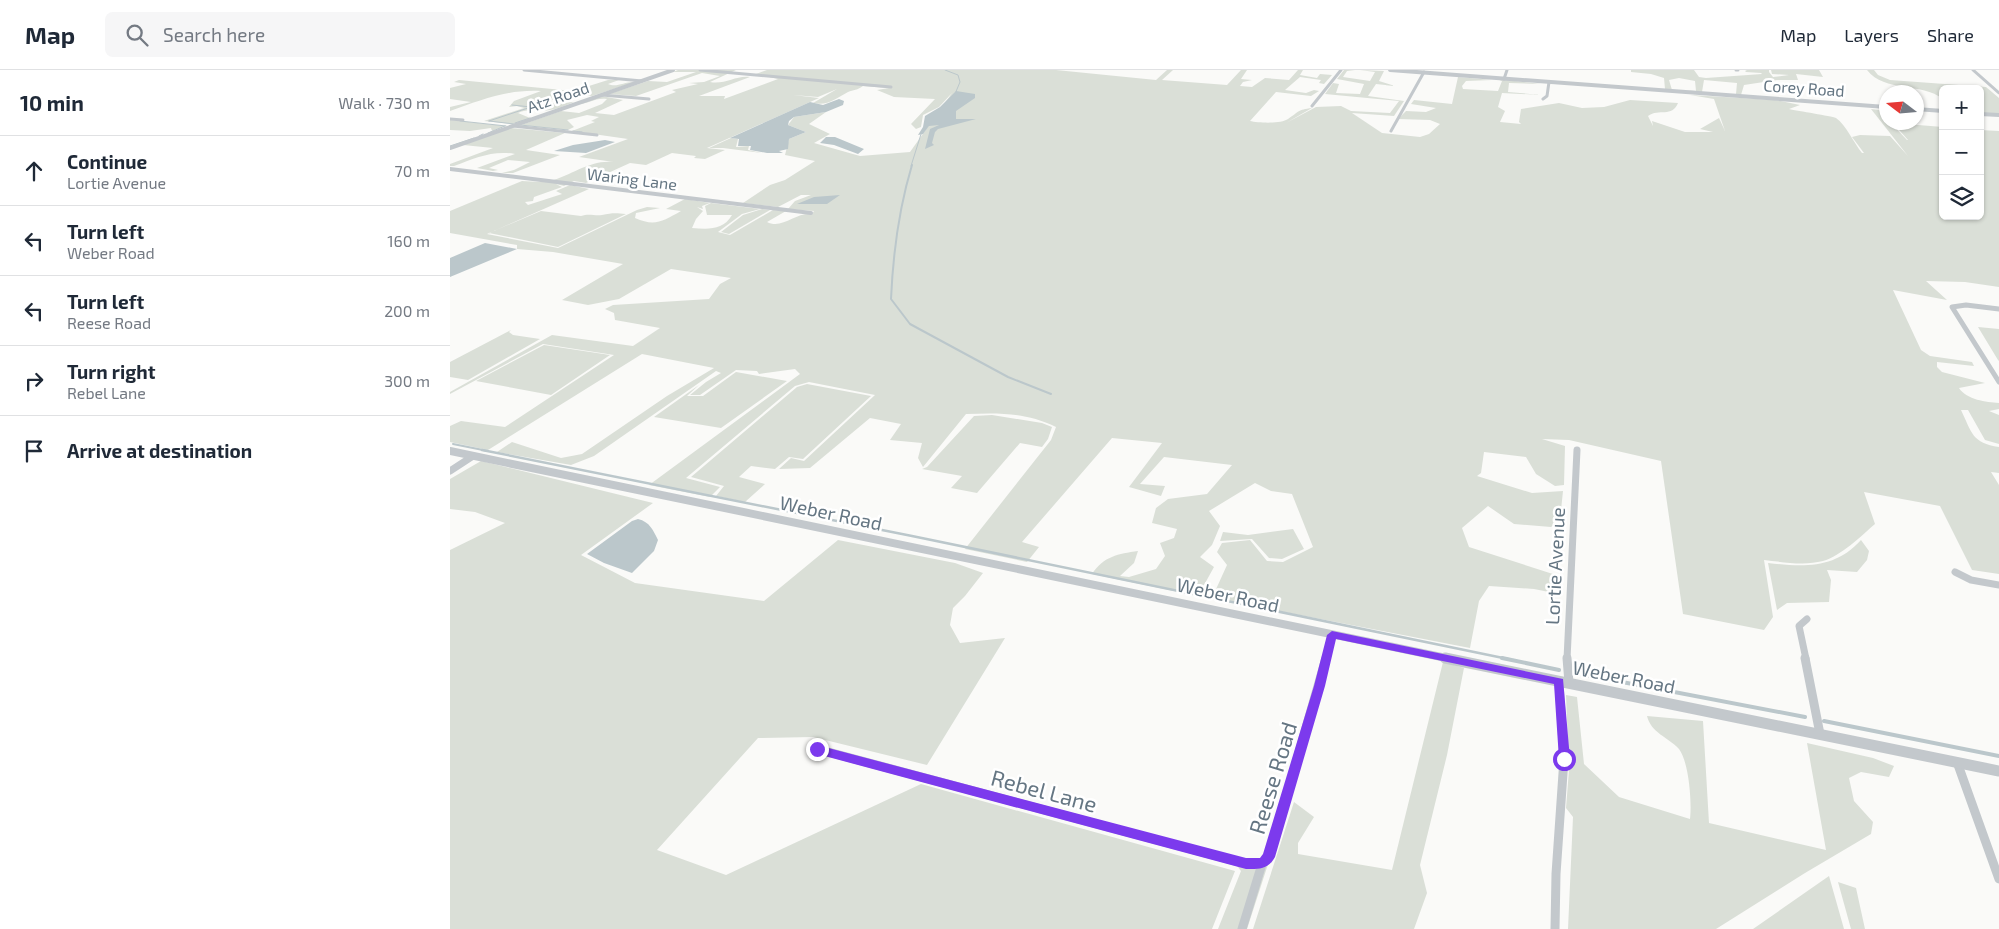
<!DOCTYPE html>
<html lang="en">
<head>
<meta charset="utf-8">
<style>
  :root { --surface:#fff; --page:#f6f6f7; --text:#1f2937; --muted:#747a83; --line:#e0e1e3 }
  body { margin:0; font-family:"Exo 2",sans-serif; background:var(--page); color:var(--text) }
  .controls { position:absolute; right:15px; top:15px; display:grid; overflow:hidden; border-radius:8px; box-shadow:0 1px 4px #0004 }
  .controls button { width:45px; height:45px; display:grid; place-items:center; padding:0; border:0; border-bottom:1px solid var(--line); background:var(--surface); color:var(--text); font:25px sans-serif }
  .compass { position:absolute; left:1429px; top:15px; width:45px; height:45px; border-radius:50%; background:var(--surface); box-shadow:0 1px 4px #0004; rotate:286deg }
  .stop { position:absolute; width:15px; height:15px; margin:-11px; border:4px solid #7c3aed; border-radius:50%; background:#fff }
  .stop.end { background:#7c3aed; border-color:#fff; box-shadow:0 1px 5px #0008 }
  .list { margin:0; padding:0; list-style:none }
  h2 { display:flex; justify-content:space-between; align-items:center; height:65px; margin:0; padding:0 20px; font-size:21px }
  h2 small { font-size:16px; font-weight:400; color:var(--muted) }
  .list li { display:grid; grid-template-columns:32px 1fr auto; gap:15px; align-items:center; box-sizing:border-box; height:70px; padding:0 20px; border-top:1px solid var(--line) }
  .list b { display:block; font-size:19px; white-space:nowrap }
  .list p { margin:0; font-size:16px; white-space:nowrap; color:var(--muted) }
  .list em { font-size:16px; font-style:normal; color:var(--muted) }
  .icon { flex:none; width:28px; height:28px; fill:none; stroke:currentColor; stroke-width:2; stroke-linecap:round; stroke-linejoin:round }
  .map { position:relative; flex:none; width:1549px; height:859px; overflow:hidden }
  header { display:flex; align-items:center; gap:30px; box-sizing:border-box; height:70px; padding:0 25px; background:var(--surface); border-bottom:1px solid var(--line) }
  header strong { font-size:24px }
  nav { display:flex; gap:28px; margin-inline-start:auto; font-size:18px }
  .search { width:350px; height:45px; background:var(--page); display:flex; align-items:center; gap:12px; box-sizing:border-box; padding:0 18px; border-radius:8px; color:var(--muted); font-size:19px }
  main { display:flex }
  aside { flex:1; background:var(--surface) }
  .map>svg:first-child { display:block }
  .green { fill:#dadfd7; fill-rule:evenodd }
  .water { fill:#bbc7cb }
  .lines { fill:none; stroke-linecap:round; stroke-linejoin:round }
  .stream-far3 { stroke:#bbc7cb; stroke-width:1 }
  .stream-far2 { stroke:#bbc7cb; stroke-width:2 }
  .stream-far1 { stroke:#bbc7cb; stroke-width:2.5 }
  .stream { stroke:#bbc7cb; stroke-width:4 }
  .minor-far4 { stroke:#c3c8cc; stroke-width:3 }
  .minor-far3 { stroke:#c3c8cc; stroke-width:4 }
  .minor-far2 { stroke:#c3c8cc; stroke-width:5 }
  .minor-far1 { stroke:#c3c8cc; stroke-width:7 }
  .minor { stroke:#c3c8cc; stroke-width:9 }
  .tertiary-far2 { stroke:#c3c8cc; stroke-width:4 }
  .tertiary-far1 { stroke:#c3c8cc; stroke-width:8 }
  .tertiary { stroke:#c3c8cc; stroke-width:11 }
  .route { fill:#7c3aed }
  .labels { text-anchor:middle; stroke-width:5; stroke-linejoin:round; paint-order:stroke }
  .far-street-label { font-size:16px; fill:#657683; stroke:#fff }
  .street-label { font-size:19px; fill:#657683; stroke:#fff }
  .near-street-label { font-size:22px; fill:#657683; stroke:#fff }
</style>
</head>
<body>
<header>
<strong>Map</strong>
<div class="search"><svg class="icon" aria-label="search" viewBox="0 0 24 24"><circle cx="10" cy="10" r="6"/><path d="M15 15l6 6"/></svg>Search here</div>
<nav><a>Map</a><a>Layers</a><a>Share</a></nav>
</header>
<main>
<aside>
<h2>10 min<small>Walk · 730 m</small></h2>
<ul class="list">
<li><svg class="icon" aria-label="ahead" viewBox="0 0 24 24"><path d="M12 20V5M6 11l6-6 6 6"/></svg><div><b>Continue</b><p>Lortie Avenue</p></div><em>70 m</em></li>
<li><svg class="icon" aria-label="left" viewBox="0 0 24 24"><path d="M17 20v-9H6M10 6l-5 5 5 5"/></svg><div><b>Turn left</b><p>Weber Road</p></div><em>160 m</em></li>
<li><svg class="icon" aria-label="left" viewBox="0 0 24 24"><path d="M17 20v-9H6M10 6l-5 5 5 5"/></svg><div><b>Turn left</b><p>Reese Road</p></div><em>200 m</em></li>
<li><svg class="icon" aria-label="right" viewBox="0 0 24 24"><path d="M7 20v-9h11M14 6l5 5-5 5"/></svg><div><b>Turn right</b><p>Rebel Lane</p></div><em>300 m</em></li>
<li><svg class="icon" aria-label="arrive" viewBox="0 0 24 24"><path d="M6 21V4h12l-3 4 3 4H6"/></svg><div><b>Arrive at destination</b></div></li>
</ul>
</aside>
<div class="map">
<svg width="1549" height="859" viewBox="0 0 1549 859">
  <rect width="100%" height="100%" fill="#fafaf8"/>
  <path class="green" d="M228,0h58l-26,12c15,3 26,-7 40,-5l-51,19h26l-1,3 54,-20 -22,-5 11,-4h289l100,10 11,-10h6l-11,10 65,5 14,-15h6l-6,9 11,1 -9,2 -3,4 12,1 13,-9 24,2 9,-10h5l-3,5 17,3 3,-4 12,1 -8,9 -5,-1 2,-3 -21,-3 -15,13 21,3 8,-3 5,1 -8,5 -35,-4 -26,29c9,2 31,3 38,-2 12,-8 9,-9 24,-11l-26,15 30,-16 25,-1 10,5 39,2 9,-12 -74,-7 8,-11 6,1 -3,9 24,1 4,-10 -27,-5 7,-9h11l-8,1 -4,6 27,4 5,-9 -15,-2 24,1 -5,10 16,5 -19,-2 -8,12 36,5 -10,15 -42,-3 30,20 38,4 9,-3 11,-10 -10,-4 -32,-1 8,-8 20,1 10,-4 -25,-4 3,-4 38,4 6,-27 34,3 -26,1 -4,5 1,3 35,2 4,-10 -5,-2 44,5 -32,-1 -1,9 34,3 -40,-2 -4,14 7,4 -5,11 21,2 -2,-2 2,-13 38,-6 23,5 22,-1 26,-7 48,3c-6,15 -19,5 -30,13l5,10 -1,-5 33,11h28l-13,-3 19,-11 6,13 -11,-32 -24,-4 85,5 25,5 -11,4c9,2 42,7 47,9 10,7 18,25 26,35h2l-12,-16 8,-2 30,1 18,20 -37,-47 9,1 6,8v4l5,1 16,17h1l-15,-17 50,4v89h37v-86l19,1v156l-34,-5 -39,-1 21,19 -54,-10 28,60 9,6 42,6 2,4 -37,-4v5l5,5 43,11 -26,5c8,12 27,14 40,15v6l-10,2 10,4v29l-14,-4 -17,-30h-7c11,23 11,33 38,37v26l-8,-1 8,13v89l-27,-4 -32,-64 -76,-14 11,32c-14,12 -34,32 -52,37 -19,5 -40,1 -59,-1l9,57 -9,13 -81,-16 -22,-153 -92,-21 -27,-1 23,7 -1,39 -9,1 -19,-12 -10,-17 -42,-5 -3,21 -4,3 55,17 31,-2 -3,29 -9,7 -37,-3 -26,-18 -26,22 7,19 87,28 -2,18 -20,-4 -45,-3 -10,15 -9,47 -258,-50 15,-33 -10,-13 5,-9 28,-3 17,21 16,1 30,-15 -21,-53 -21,-3 -16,-8 -46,28 11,15 -8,19 -12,12 14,10 -16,29 -106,-22c12,-18 26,-20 46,-23l-4,12 -14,13 9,1 27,-8 9,-13 -5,-13 14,-5 3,-9 -25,-6 4,-15 12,-9 39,-5 25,-29 -68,-8 -24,27 25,2 -4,10 -32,-9 33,-44 -50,-5 -90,104 17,5 -12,15 -62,-13 86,-109 5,-13c-31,-15 -57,-14 -90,-13l-43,53 -5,-9 4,-15 -32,-3 11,-16 -31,-6 -60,50 -31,1 12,-11 13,3 71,-66 -66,-13 -14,4 -109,92 34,9 -10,10 -61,-12 151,-111 -5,-5 -36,5 -2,-3 -21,-1 -36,25h-10l16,-13 15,-9 -5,-2 -122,85 -23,9 -74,-13 15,-10 49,16 21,-4 85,-58 47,-28 -72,-14 -154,96 -38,-8v-16l11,-5 44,6 109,-72 -71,-11 -93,50v-2l102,-57 81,11 27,-18 -45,-8 -1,-7 -9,-4 8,-4 96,-6 11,-15 11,-6 -60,-9 -52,30 -31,6 -26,-5 61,-36 -70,-12 -36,-3v-4l-67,-12v-22l72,-30c8,0 20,2 28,0 22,-6 41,-22 64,-19l-35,-5 49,-18 -56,-8 23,-9 -4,-1 8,-4 -12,-2 -20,5 7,7 -6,3 -47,-5 40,-14 18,2 23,-9 5,-5c-11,-2 -19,5 -29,5l23,-8 22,4 -28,13 19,2 62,-23 -4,-2 26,-6 -9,-1 15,-1 16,-6 -18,-3 -66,23 -27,-2 39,-13 19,1 29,-10h-23zM413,16l26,2 -12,2 17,7 41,2 -24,25 5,5 5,-2 2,-12 16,-8 13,-14 -42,59 -50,4 -46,-13 16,-9 -21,-10 17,-12 -32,5 -6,8 18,7 -17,7 -4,16 30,6 -30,19 -15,5 -27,18 35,4 23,-12h10l-16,6 -7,8 26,2 -2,3c-16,-2 -30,16 -45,8l19,-11 -13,-1 -43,25 -12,-3 24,-18 18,-5 -49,-6 -6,3 2,9h25c-9,16 -25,14 -40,13l4,-9 7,-8 -6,-4 6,2 -1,-3 8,-3 -25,-4 -19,10 15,2c-18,10 -26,16 -46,7l1,-5 24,-5 -13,-1 -10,3 -79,38 -71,-14 102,-45 -19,-4 -14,6 6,3 -34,11 -3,-3 8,-1 1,-4 28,-10 -6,-3 8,2 10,-5 12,2 44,-20 16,2 26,-12 24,3 -2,2 11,1 20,-9 -18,-2 112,-50 -26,-3 25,2 19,-8 -24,14c15,3 22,-4 35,-11 5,-2 10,-2 15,-6z
    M1181,0h63l5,7 7,1 56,-4 -1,-1 -15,-1 -1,-1 2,-1h22v2l4,5 16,-2 -17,-1 -1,-4h48l4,7 -27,-3 2,6h-21l-33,5 -3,10 -5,-1 1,-11 -33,-3 -2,12 -20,-2 14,1 -1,-10 -16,-3 -10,2 3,10 -7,-1 -1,-11 -13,-4 -20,-2z
    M1417,0h7l4,5 12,5 96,7 13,11v16l-19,-1v-24h-37v10c-22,-17 -58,-6 -76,-29z
    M9,10l114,11 35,-11h11l-11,4c9,4 17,-3 27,-2l-43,14 -16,-2 -31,8 -4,2 33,-2c-8,3 -16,7 -24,8 -11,2 -21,-2 -32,3l12,5 -18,6 -28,-3 40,-13 -7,-2 -8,1 5,-6 27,-10c-33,-2 -60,9 -91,20v-4l21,-5 -21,-3v-11l16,-4 -12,-2z
    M0,50l55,6 -13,5 -1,-3 -21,3 -20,-1z
    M61,58l54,5 -39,17 34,5 -47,18h-11l12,-3 16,-8 -22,-2 -19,8 9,2 -5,1 -16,-3 38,-14c-22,-4 -40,4 -61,12h-4v-2l43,-16 -30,-3z
    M281,68l7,1 -2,8 13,-1 -1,4 14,3 -39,-5h-14z
    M312,139l8,1 -41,24 -8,-2 22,-17z
    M91,141l40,5c8,-3 13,0 21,-1 10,-2 13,-2 24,-1l-68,33 -69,-14z
    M1528,257l21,2v32l-1,-1z
    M61,260l-2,2 4,3 27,4 -72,41 -18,-3v-15z
    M94,275l66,10 -59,40 -75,-14z
    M286,302l51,9 -66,47 -67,-11 45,-32 -12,11h16z
    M357,314l64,12 -68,63 -14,-2 -14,12 -24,-3 -12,11 26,7 -20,18 -29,-6 8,-10 -33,-9 106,-90z
    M542,345l50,8 10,4 -4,12 -6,8 -22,-4 -43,50 -26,-5 11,-12 -40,-7 5,-2 47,-51z
    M31,391l172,42 -72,52 54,28 129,18 74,-61 117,23 28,10 -18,23 -12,12 -3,17 10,18 45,-5 -78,127 -114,-28 -55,1 -101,112 69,25 195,-91 314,87 -23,58h-762v-379l55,-27 -30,-11 -25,-3v-30z
    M843,459l11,20 -22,10 -13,-1 -17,-19 -32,2 3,-9 25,3z
    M1411,470l8,11 -2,9 -10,12 -30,-2 4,10 -2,22 -42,1 -10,7 -9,-47c36,4 67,6 93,-23z
    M993,592l21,6 -17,87 -27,110 7,28 -13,36h-161l41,-127 20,15 -16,26v11l94,16z
    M1116,625l11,2 7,67 35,33 71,22c2,-16 -1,-57 -11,-70 -11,-12 -28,-16 -32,-33l56,5 6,102 117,27 -19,-107 66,15 21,8 -5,11 -28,-5 -12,6 5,23 19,21 -2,12 -66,39 -89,56h-148l5,-112 -7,-9 3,-38z
    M544,729l213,53 40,8 23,-2 -23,71h-29l23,-58 -4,-5z
    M1379,806l15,53h-91z
    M1388,812l18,6 9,41h-14z"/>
  <path class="water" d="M506,21l19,3v4l-19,13v8h20l-38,10 -3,3 -3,11 2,2 -9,4 5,-20 9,-4 -10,1 -6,8 -5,1 5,-8 2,-11 15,-9z
    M389,29l5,2 -1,4 -17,7 -32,5 -5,4 -1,4 18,7 -17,7 -1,10 -9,2 4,2h-16l-17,-3 1,-4h-13l1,-7 -9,-1 80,-36 13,3z
    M376,67h9l29,12 -6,5 -24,-9 -14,-2z
    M155,70l10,2 -29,11 -32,-2 19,-6z
    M390,125l-13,9h-30l17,-7z
    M35,173l32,6 -67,28v-19z
    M188,449c12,3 15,11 20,21l-4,11 -22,22 -28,-10 -17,-9 45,-33z"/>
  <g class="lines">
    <path class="stream-far3" d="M495,0l13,5 2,7 -5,12
      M10,51l46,5
      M39,51l42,-14 -19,-2
      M39,51l25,3
      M65,53l15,-5
      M70,55l48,5
      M123,61l9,1
      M38,63l17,-7
      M29,66l4,-2
      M0,76l24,-8
      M461,96l11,-35"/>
    <path class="stream-far2" d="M462,95c-13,43 -19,89 -21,134l19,25 98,53 43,17
      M3,374l35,7"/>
    <path class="stream-far1" d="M32,380l430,86 596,123"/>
    <path class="stream" d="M1052,588l57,12
      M1125,603l230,44
      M1374,651l175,35"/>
    <path class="minor-far4" d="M74,0l118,11
      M250,0l191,17
      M1286,0h2
      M1523,0l26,23
      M1054,9l3,-9
      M152,25l47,4
      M1093,29l4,-3 2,-14
      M862,36l29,-36
      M0,49l13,1
      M63,56l84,9
      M941,61l33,-59"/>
    <path class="minor-far3" d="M0,99l361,44"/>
    <path class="minor-far2" d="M1549,239l-33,-4 -14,2 47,75"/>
    <path class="minor-far1" d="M0,401l23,-15
      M1505,502l16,8 28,5
      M876,589l6,-24
      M1117,589l10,-209
      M1356,589l-7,-33 8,-7"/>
    <path class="minor" d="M1117,588l2,25
      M1355,588l15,76
      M367,679l429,115h16
      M1507,692l42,117
      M792,859l20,-65 7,-7 57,-199
      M1105,859l1,-55 8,-115 -5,-77"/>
    <path class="tertiary-far2" d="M940,0l496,37
      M1466,39l27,2
      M1530,44l19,1
      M0,78l223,-78"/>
    <path class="tertiary-far1" d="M0,381l1001,208"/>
    <path class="tertiary" d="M995,588l554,113"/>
  </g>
  <path class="route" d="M882,561l231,48 7,80 -2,3 -4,1 -5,-4 -5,-75 -218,-45 -11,47 -50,171c-7,13 -16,12 -29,12l-429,-115 -5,-5 5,-4 429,113h14l3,-4 51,-168 13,-51z"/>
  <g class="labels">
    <g class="far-street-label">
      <text transform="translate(1354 18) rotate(4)" y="6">Corey Road</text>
      <text transform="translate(108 27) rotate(-19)" y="6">Atz Road</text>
      <text transform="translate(182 109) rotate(7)" y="6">Waring Lane</text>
    </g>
    <g class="street-label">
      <text transform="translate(381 443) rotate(12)" y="7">Weber Road</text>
      <text transform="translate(1105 496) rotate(-87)" y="7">Lortie Avenue</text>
      <text transform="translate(778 525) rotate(12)" y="7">Weber Road</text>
      <text transform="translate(1174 607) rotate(11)" y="7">Weber Road</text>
    </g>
    <g class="near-street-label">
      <text transform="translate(823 708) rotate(-73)" y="8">Reese Road</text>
      <text transform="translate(594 721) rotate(15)" y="8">Rebel Lane</text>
    </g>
  </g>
</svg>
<div class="controls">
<button>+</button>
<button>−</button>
<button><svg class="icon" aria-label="layers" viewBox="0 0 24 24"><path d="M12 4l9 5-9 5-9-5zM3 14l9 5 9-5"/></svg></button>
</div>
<svg class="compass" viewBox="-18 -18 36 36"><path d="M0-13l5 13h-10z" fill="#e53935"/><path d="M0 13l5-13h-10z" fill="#747a83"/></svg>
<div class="stop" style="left:1114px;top:689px"></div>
<div class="stop end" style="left:367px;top:679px"></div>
</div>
</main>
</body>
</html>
